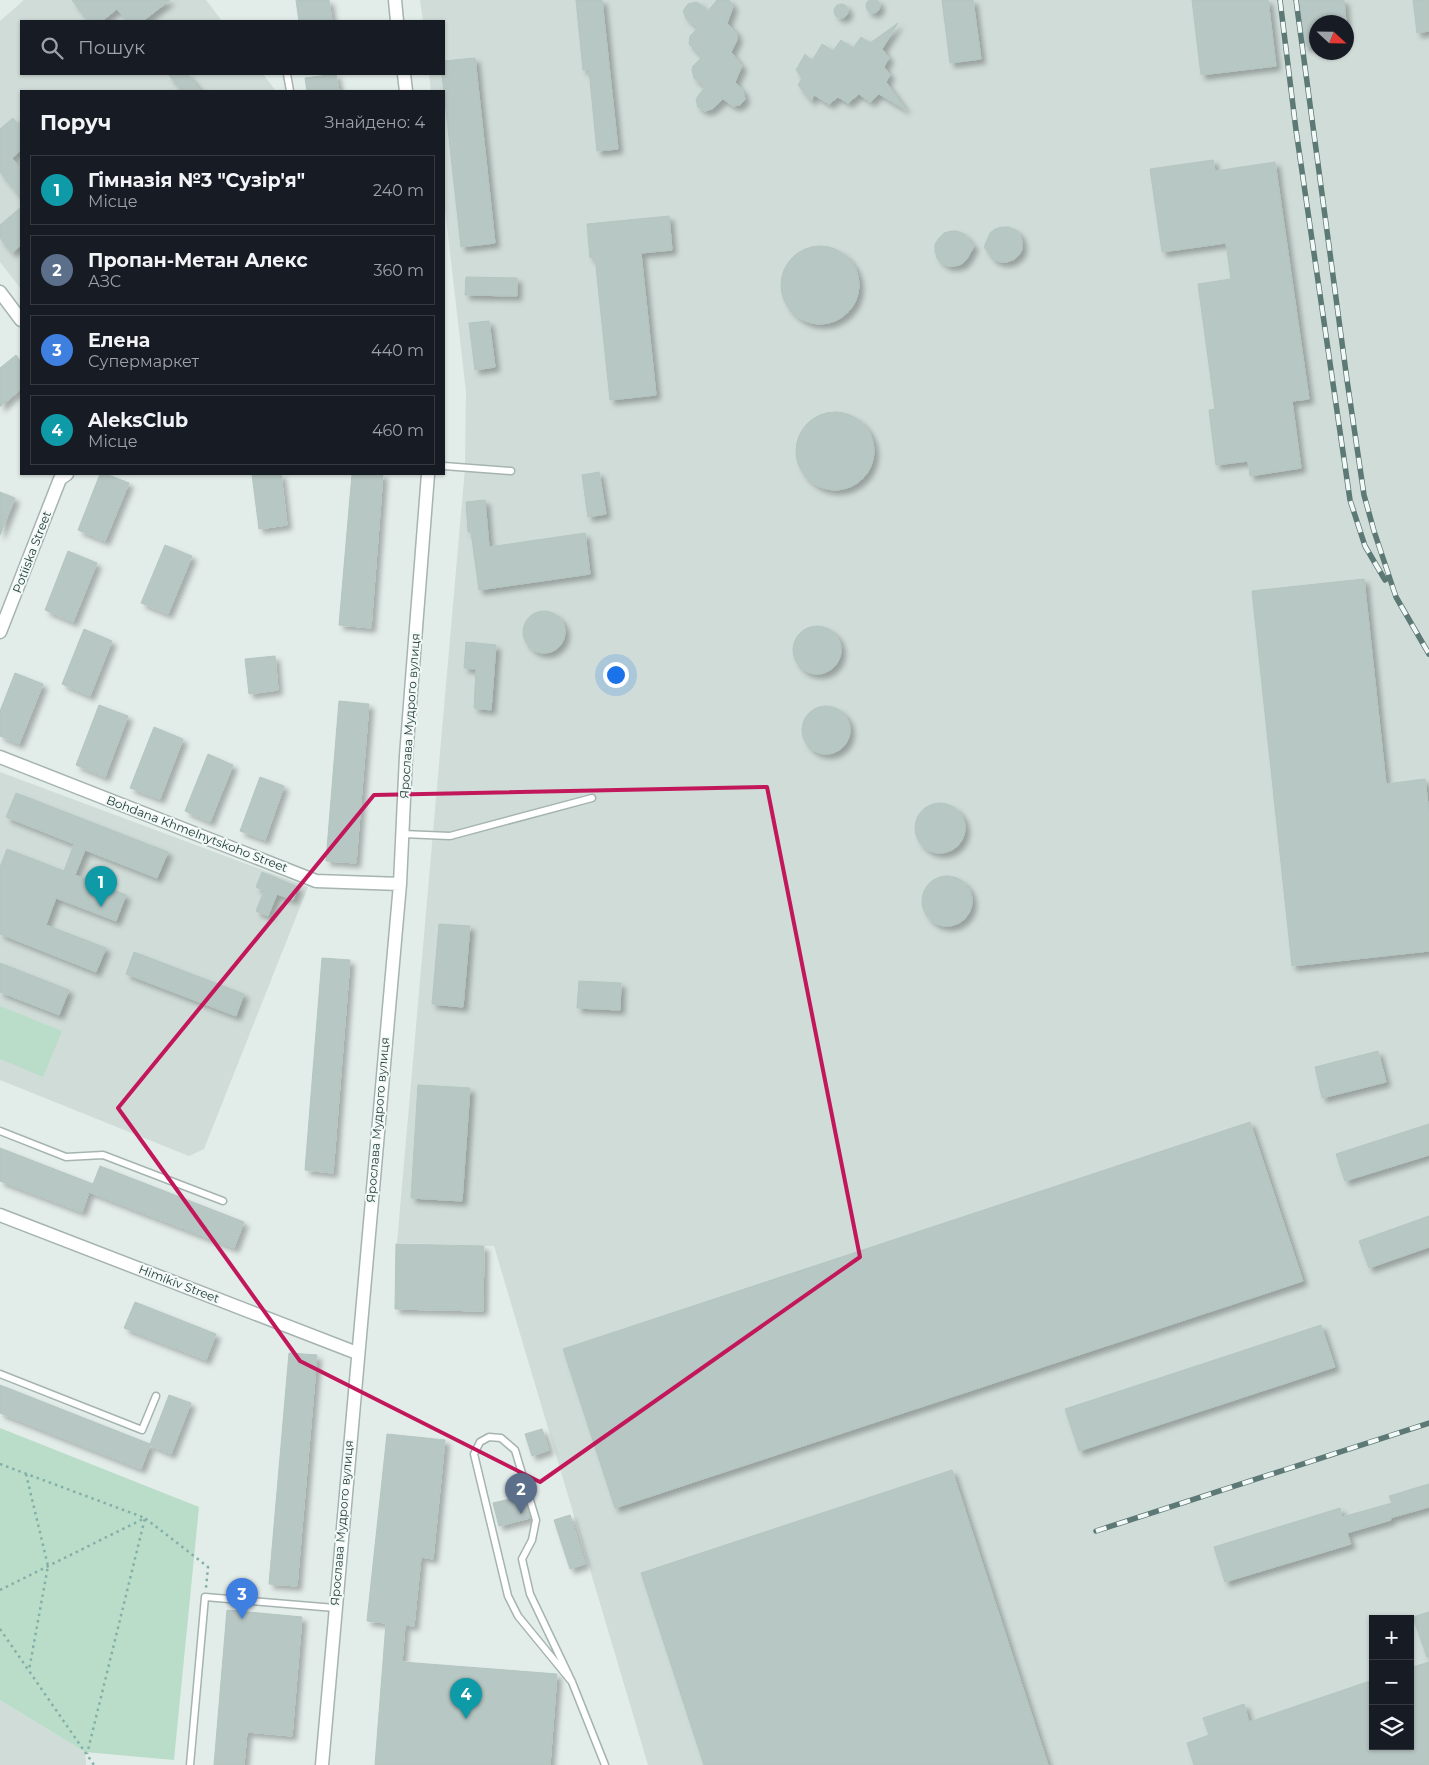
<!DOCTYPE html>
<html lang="uk">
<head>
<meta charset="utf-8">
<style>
  :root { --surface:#171b24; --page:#242831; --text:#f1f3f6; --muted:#9ea1a6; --line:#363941; --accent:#db2777 }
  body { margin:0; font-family:Montserrat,sans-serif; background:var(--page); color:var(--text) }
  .controls { position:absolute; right:15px; bottom:15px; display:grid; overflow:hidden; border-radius:0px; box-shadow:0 1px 4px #0004 }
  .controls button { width:45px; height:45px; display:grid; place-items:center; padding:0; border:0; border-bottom:1px solid var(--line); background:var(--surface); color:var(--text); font:25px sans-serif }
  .compass { position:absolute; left:1309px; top:15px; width:45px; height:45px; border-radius:50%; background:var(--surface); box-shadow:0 1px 4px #0004; rotate:112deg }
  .you { position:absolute; left:615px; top:674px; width:18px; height:18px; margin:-12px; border:4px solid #fff; border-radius:50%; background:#1a73e8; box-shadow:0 0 0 8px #1a73e833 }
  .badge { display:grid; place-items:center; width:32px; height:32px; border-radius:50%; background:var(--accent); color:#fff; font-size:16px; font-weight:700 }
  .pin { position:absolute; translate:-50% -41px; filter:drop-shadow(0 1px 2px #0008) }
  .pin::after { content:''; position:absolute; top:26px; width:18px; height:15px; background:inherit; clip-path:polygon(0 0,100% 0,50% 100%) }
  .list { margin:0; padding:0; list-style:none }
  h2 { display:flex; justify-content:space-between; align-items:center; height:65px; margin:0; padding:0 20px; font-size:21px }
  h2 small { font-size:16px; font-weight:400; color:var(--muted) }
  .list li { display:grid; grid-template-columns:32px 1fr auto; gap:15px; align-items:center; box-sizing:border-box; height:70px; margin:0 10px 10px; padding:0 10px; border:1px solid var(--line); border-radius:0px }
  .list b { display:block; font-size:19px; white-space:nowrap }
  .list p { margin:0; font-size:16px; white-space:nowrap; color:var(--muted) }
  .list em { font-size:16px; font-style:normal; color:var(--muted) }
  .icon { flex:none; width:28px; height:28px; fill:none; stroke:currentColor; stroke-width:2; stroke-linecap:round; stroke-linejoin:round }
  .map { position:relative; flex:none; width:1429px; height:1765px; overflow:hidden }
  .search { position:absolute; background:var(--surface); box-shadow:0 1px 4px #0004; left:20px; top:20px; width:425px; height:55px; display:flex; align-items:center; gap:12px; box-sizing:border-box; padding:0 18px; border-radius:0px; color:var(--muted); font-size:19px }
  .panel { position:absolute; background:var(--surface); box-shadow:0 1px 4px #0004; left:20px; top:90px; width:425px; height:385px; border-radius:0px }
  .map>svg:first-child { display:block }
  .built { fill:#d0dcd8; fill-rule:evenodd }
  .green { fill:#baddc9 }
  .building { fill:#b7c7c3; stroke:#b4c6c1; filter:url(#shadow) }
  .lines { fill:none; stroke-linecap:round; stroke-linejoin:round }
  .lane-casing { stroke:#a5b4b1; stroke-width:9 }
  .street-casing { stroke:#a5b4b1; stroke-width:15 }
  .path { stroke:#82b0a9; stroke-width:2.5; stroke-dasharray:2.5 4; stroke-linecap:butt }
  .lane { stroke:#fff; stroke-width:6 }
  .street { stroke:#fff; stroke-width:12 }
  .rail-casing { stroke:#5c7976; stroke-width:5.5 }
  .rail { stroke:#f2f9f6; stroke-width:4; stroke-dasharray:11; stroke-linecap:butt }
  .marked { fill:none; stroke:#c2185b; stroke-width:4; stroke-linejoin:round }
  .labels { text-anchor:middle; stroke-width:4; stroke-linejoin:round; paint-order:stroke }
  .street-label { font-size:12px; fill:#223d3a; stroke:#f2f9f6 }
</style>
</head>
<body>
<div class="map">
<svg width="1429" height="1765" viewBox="0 0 1429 1765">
  <defs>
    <filter id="shadow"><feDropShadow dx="4.5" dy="4.5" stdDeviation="2.5" flood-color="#0004"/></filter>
  </defs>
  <rect width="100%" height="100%" fill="#e2ece9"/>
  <path class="built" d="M24,0h182l16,21h-201v53h242l13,17h-255v198l-21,-27v-241z
    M420,0h1009v1765h-781l-154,-519 -97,-3 68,-775 1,-76 -22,-192v-109h-13l-2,-17h15v-53h-21zM1316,22h30v30h-30zM1373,1619h37v127h-37z
    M0,772l308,115 -104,262 -15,7 -189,-76z
    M0,1700l85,52 1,13h-86z"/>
  <path class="green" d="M0,1006l62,25 -19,46 -43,-18z
    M0,1428l199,79 -25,253 -89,-8 -85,-52z"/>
  <path class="building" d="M866 6a7 7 0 1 1 14 0a7 7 0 1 1-14 0Z
    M72,0h98l-27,21h-16l-10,-12 -15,12h-14z
    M296,0h33l3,21h-33z
    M576,0h26l16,149 -21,2 -8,-81h-6z
    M717,0h12l4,7 -6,16 9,9 1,4v4l-6,12 11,14 -7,16 8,9 2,8 -5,6 -7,1 -10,-7 -11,10 -7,2 -7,-4 -2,-7 2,-4 7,-9 -11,-9 -2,-8 1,-4 9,-9 -13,-13 1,-8 8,-8 -12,-10 -3,-7 5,-7 8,-2 4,2 7,8z
    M942,0h31l8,59 -31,4z
    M1192,0h76l8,66 -75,9z
    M1299,0h45l2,22h-30v23l-11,2z
    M1413,0h16v31l-12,2z
    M834 11a7 7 0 1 1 14 0a7 7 0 1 1-14 0Z
    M898,23l-16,26 7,9 -5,9 6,8 -4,7 20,28 -27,-16 -9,8 -11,-8 -11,9 -10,-6 -9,7 -15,-9 -3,6 -13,-16 4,-7 -6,-8 9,-16 7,7 10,-17 11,7 8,-11 12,8 8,-11 9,6z
    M475,58l20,185 -34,4 -19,-173h2v-13z
    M168,74h19l14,17h-19z
    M336,74l3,17h-32l-2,-13z
    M13,118l8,10v22l-9,8 9,11v29l-21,-26v-43z
    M1213,160l2,11 60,-9 34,237 -17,2 9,67 -51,8 -2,-15 -32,4 -7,-55 6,-1 -17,-125 33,-5 -5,-36 -64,9 -12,-83z
    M21,207v38l-9,8 -12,-15v-13z
    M669,216l3,34 -31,3 15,142 -46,5 -15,-143 -5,1 -3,-34z
    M1002,227h7l7,3 4,5 2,7v7l-3,6 -6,5 -6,2h-7l-7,-3 -9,-12 6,-14 5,-4z
    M951,231h6l7,3 10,12 -7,13 -5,5 -7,2h-7l-6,-3 -5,-5 -2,-7v-7l4,-6 5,-5z
    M781 285a39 39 0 1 1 78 0a39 39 0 1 1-78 0Z
    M466,277l51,1v18l-52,-1z
    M489,321l6,46 -20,3 -6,-47z
    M16,355l5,7v27l-21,18v-39z
    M796 451a39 39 0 1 1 78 0a39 39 0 1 1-78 0Z
    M599,472l7,42 -18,3 -6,-42z
    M100,474h6l23,9 -24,58 -27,-11z
    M252,474h29l6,51 -28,4z
    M352,474h31l-12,154 -32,-3z
    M0,492l15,6 -15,37z
    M485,500l4,47 96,-14 5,41 -111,16 -8,-58h-3l-2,-30z
    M165,545l27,11 -24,58 -27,-11z
    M68,551l29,12 -24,59 -28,-12z
    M1364,579l22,205 39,-5 4,35v137l-137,15 -40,-375z
    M523 632a21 21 0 1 1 42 0a21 21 0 1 1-42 0Z
    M793 650a24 24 0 1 1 48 0a24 24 0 1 1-48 0Z
    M84,629l28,12 -22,55 -28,-12z
    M466,642l30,3 -5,65 -17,-2 2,-39 -12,-1z
    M275,656l3,34 -29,4 -4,-35z
    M15,673l28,11 -24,60 -19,-8v-25z
    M339,701l30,3 -13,159 -30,-2z
    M99,705l29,11 -23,61 -29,-12z
    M802 730a24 24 0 1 1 48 0a24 24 0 1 1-48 0Z
    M154,727l29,12 -23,60 -30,-11z
    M208,754l25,11 -23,57 -25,-11z
    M260,777l24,9 -19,54 -25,-9z
    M16,793l152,59 -11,26 -72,-28 -10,25 51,20 -10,26 -60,-23 -10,27 60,23 -10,24 -96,-38v-67l7,-18 57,22 10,-27 -68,-27z
    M915 828a25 25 0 1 1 50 0a25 25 0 1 1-50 0Z
    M262,872l36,15 -5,13 -16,-6 -9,22 -12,-5 8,-20 -8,-4z
    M922 901a25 25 0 1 1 50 0a25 25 0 1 1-50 0Z
    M439,924l31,2 -7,81 -31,-3z
    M134,952l110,42 -8,22 -110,-42z
    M322,958l28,2 -17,213 -28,-3z
    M0,963l69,27 -10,25 -59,-23z
    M579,981l42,2 -1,27 -43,-2z
    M1378,1051l8,31 -64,16 -7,-31z
    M418,1085l52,3 -8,113 -51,-3z
    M1250,1122l53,159 -688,227 -52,-159z
    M1429,1124v31l-84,26 -9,-27z
    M0,1148l93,36 7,-18 144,56 -10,26 -145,-56 -7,20 -82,-31z
    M1429,1216v31l-60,21 -10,-27z
    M396,1244l88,2 -1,65 -88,-2z
    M135,1302l81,32 -10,26 -82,-32z
    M1321,1325l14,42 -256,84 -14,-42z
    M289,1353l28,2 -20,231 -28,-2z
    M0,1385l150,59 19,-49 22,8 -20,51 -21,-9 -9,24 -141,-56z
    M542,1429l7,21 -17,6 -7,-22z
    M387,1434l58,6 -12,119 -12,-2 -7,69 -9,-1 -3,37 155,12 -7,91h-175l11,-142 -19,-2z
    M952,1470l96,295h-344l-63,-192z
    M1429,1484v23l-39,11 1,2 -44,13 4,11 -126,38 -11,-35 126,-39 2,9 50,-14 -3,-7z
    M523,1496l7,22 -31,8 -6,-23z
    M570,1515l15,49 -15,5 -16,-49z
    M227,1610l75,7 -10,119 -45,-4 -3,33h-30z
    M1429,1612v44l-2,1 -14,-40z
    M1429,1662v103h-235l-7,-22 22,-8 -6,-17 41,-14 5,18 124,-42v66h37v-78z"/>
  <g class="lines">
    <g class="lane-casing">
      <path id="lane" d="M287,74l3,17
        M444,466l67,5
        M403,834l47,2 142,-38
        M0,1131l66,26 37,-2 120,46
        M0,1374l142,56 14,-34
        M572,1682l-54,-66 -10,-20 -34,-142 6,-12 9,-5 12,1 14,12 21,70 -4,20 -10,19 8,35 42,88 33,83
        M190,1765l15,-168 130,11"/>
    </g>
    <g class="street-casing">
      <path id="street" d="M395,0l2,21
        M404,74l2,17
        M0,292l21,28
        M0,632l60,-153 7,-5
        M0,757l316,124 84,3
        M0,1215l357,138
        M322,1765l78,-881 6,-128 22,-282"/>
    </g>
    <path class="path" d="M0,1464l145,54 -58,236
      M26,1474l22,92 -19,104
      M0,1590l145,-72 63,49 -2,21
      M0,1629l94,136"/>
    <use href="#lane" class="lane"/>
    <use href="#street" class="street"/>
    <g class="rail-casing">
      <path id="rail" d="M1280,0l16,130 54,370 15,46 20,34
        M1296,0l51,380 17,115 10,36 22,66 33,57
        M1096,1531l333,-108"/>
    </g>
    <use href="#rail" class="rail"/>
  </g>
  <path class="marked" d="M767,787l93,470 -320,225 -240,-121 -182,-253 256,-313z"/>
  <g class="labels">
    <g class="street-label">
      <text transform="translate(32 552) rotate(-69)" y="4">Potiiska Street</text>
      <text transform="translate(410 716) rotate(-86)" y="4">Ярослава Мудрого вулиця</text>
      <text transform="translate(197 834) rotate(21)" y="4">Bohdana Khmelnytskoho Street</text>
      <text transform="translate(378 1120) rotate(-85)" y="4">Ярослава Мудрого вулиця</text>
      <text transform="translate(179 1284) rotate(21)" y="4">Himikiv Street</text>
      <text transform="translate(342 1523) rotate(-85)" y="4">Ярослава Мудрого вулиця</text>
    </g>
  </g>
</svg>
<div class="controls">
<button>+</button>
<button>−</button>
<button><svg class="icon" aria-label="layers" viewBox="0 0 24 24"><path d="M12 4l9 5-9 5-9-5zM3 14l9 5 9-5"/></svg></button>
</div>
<svg class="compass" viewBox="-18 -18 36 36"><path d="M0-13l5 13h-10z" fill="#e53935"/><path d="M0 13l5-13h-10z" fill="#9ea1a6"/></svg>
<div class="you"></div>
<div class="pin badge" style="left:101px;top:907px;background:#0f9aa8">1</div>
<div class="pin badge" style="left:521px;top:1514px;background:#5c6f8a">2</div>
<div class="pin badge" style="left:242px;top:1619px;background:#3f7fe0">3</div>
<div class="pin badge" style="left:466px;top:1719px;background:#0f9aa8">4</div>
<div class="search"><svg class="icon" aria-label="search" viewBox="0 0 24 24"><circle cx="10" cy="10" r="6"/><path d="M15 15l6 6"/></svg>Пошук</div>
<section class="panel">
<h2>Поруч<small>Знайдено: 4</small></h2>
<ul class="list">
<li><span class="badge" style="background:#0f9aa8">1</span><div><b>Гімназія №3 &quot;Сузір'я&quot;</b><p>Місце</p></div><em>240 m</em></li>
<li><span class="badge" style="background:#5c6f8a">2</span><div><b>Пропан-Метан Алекс</b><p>АЗС</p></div><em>360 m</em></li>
<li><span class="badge" style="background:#3f7fe0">3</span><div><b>Елена</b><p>Супермаркет</p></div><em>440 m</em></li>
<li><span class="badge" style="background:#0f9aa8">4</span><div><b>AleksClub</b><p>Місце</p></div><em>460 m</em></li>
</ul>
</section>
</div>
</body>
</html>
